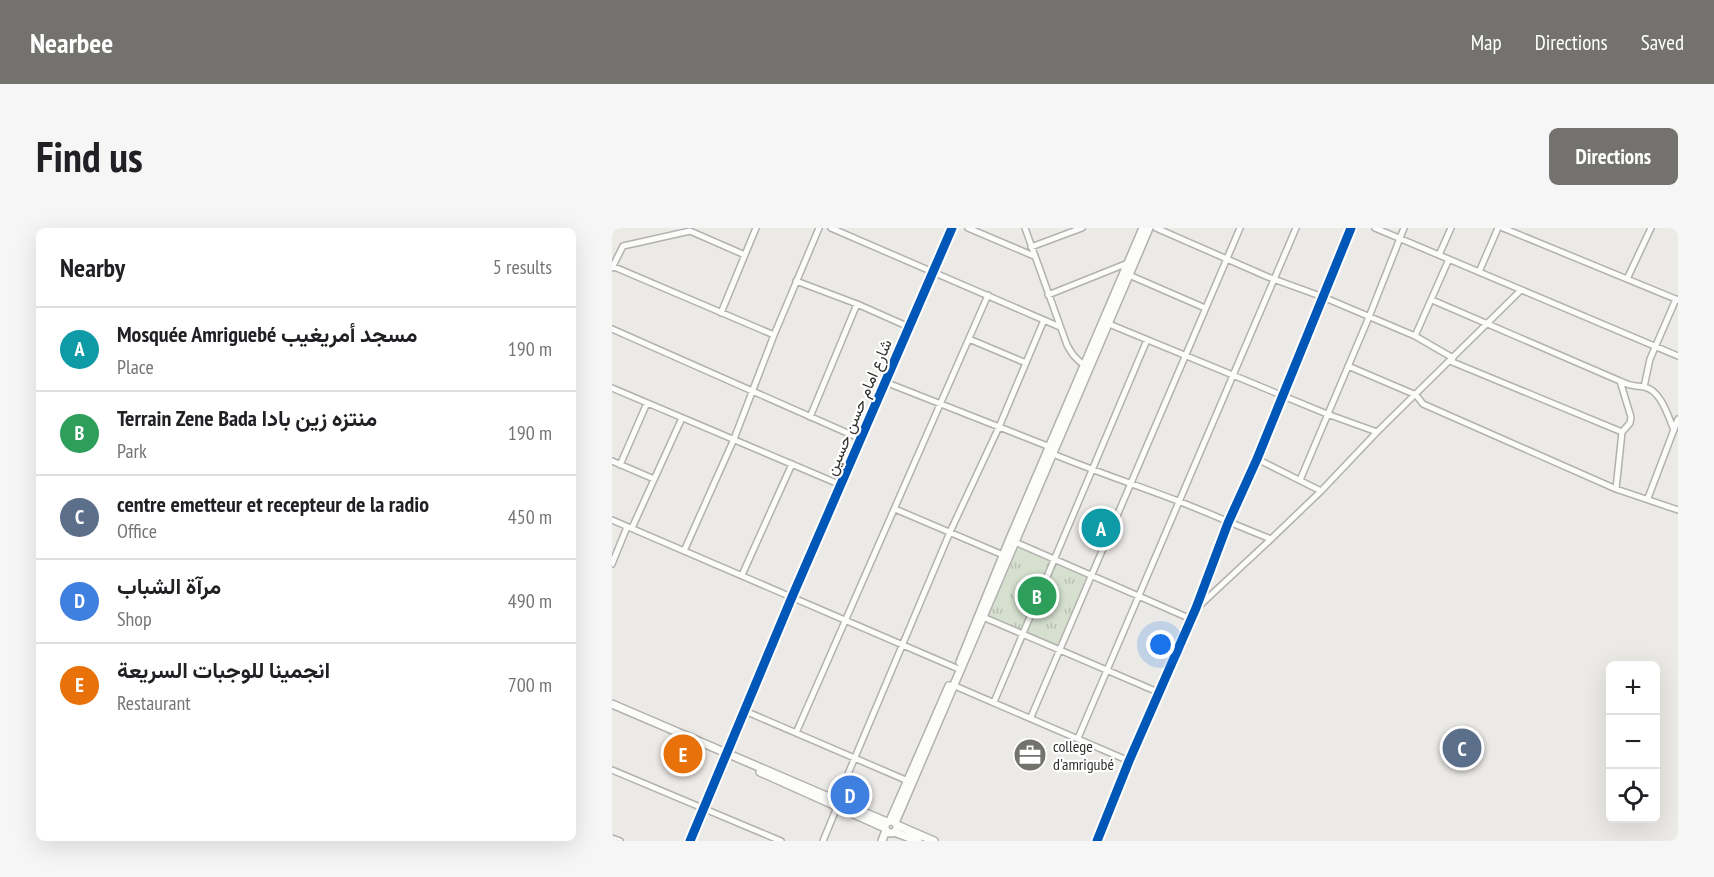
<!DOCTYPE html>
<html lang="en">
<head>
<meta charset="utf-8">
<style>
  :root { --surface:#fff; --page:#f6f6f6; --text:#202124; --muted:#757577; --line:#e0e0e0; --accent:#73726f }
  body { margin:0; font-family:"PT Sans Narrow",Vazirmatn,sans-serif; background:var(--page); color:var(--text) }
  .controls { position:absolute; right:18px; bottom:18px; display:grid; overflow:hidden; border-radius:9px; box-shadow:0 6px 24px #0002 }
  .controls button { width:54px; height:54px; display:grid; place-items:center; padding:0; border:0; border-bottom:2px solid var(--line); background:var(--surface); color:var(--text); font:30px sans-serif }
  .you { position:absolute; left:549px; top:417px; width:21px; height:21px; margin:-15px; border:4px solid #fff; border-radius:50%; background:#1a73e8; box-shadow:0 0 0 9px #1a73e833 }
  .badge { display:grid; place-items:center; width:39px; height:39px; border-radius:50%; background:var(--accent); color:#fff; font-size:20px; font-weight:700 }
  .pin { position:absolute; translate:-50% -50%; border:3px solid #fff; box-shadow:0 2px 6px #0006 }
  .list { margin:0; padding:0; list-style:none }
  h2 { display:flex; justify-content:space-between; align-items:center; height:78px; margin:0; padding:0 24px; font-size:26px }
  h2 small { font-size:20px; font-weight:400; color:var(--muted) }
  .list li { display:grid; grid-template-columns:39px 1fr auto; gap:18px; align-items:center; box-sizing:border-box; height:84px; padding:0 24px; border-top:2px solid var(--line) }
  .list b { display:block; font-size:22px; white-space:nowrap }
  .list p { margin:0; font-size:20px; white-space:nowrap; color:var(--muted) }
  .list em { font-size:20px; font-style:normal; color:var(--muted) }
  .icon { flex:none; width:33px; height:33px; fill:none; stroke:currentColor; stroke-width:2; stroke-linecap:round; stroke-linejoin:round }
  .map { position:relative; flex:none; width:1066px; height:613px; overflow:hidden; border-radius:9px }
  header { display:flex; align-items:center; gap:36px; box-sizing:border-box; height:84px; padding:0 30px; background:var(--accent); color:#fff }
  header strong { font-size:28px }
  nav { display:flex; gap:33px; margin-inline-start:auto; font-size:21px }
  .intro { display:flex; align-items:center; justify-content:space-between; box-sizing:border-box; height:144px; padding:0 36px }
  h1 { margin:0; font-size:42px }
  .button { padding:15px 27px; border-radius:9px; background:var(--accent); color:#fff; font-size:21px; font-weight:700 }
  main { display:flex; gap:36px; padding:0 36px }
  aside { flex:1; background:var(--surface); border-radius:9px; box-shadow:0 6px 24px #0002 }
  .map>svg:first-child { display:block }
  .park { fill:url(#park-tufts) }
  .lines { fill:none; stroke-linecap:round; stroke-linejoin:round }
  .minor-casing { stroke:#b3b1af; stroke-width:8 }
  .tertiary-casing { stroke:#b3b1af; stroke-width:10 }
  .minor { stroke:#fcfcfb; stroke-width:5 }
  .tertiary { stroke:#fcfcfb; stroke-width:7 }
  .cycleway-casing { stroke:#fff; stroke-width:13 }
  .cycleway { stroke:#0057b8; stroke-width:9 }
  .labels { text-anchor:middle; stroke-width:4.5; stroke-linejoin:round; paint-order:stroke }
  .street-label { font-size:16px; fill:#32312e; stroke:#fff }
  .poi-label { font-size:16px; fill:#32312e; stroke:#fff; text-anchor:start }
</style>
</head>
<body>
<header>
<strong>Nearbee</strong>
<nav><a>Map</a><a>Directions</a><a>Saved</a></nav>
</header>
<div class="intro"><h1>Find us</h1><a class="button">Directions</a></div>
<main>
<aside>
<h2>Nearby<small>5 results</small></h2>
<ul class="list">
<li><span class="badge" style="background:#0f9aa8">A</span><div><b>Mosquée Amriguebé مسجد أمريغيب</b><p>Place</p></div><em>190 m</em></li>
<li><span class="badge" style="background:#2e9e5b">B</span><div><b>Terrain Zene Bada منتزه زين بادا</b><p>Park</p></div><em>190 m</em></li>
<li><span class="badge" style="background:#5c6f8a">C</span><div><b>centre emetteur et recepteur de la radio</b><p>Office</p></div><em>450 m</em></li>
<li><span class="badge" style="background:#3f7fe0">D</span><div><b>مرآة الشباب</b><p>Shop</p></div><em>490 m</em></li>
<li><span class="badge" style="background:#e8710a">E</span><div><b>انجمينا للوجبات السريعة</b><p>Restaurant</p></div><em>700 m</em></li>
</ul>
</aside>
<div class="map">
<svg width="1066" height="613" viewBox="0 0 1066 613">
  <defs>
    <pattern id="park-tufts" width="24" height="20" patternUnits="userSpaceOnUse" patternTransform="scale(1.5)"><rect width="24" height="20" fill="#d5e0cf"/><path d="M3 7l-1-3M5 7V3M7 7l1-3M15 17l-1-3M17 17v-4M19 17l1-3" fill="none" stroke="#b7c1b2"/></pattern>
  </defs>
  <rect width="100%" height="100%" fill="#eceae7"/>
  <path class="park" d="M403,314l76,33 -31,74 -77,-32z"/>
  <g class="lines">
    <g class="minor-casing">
      <path id="minor" d="M219,0l229,99
        M356,0l66,28
        M413,0l42,117c5,9 9,15 19,21
        M544,0l112,49 55,20 92,39 38,22
        M763,0l303,128
        M891,0l175,72
        M419,19l51,-19
        M827,27l12,-27
        M0,38l162,69
        M0,40l11,-22 67,-15 55,24
        M867,44l19,-44
        M517,47l76,33
        M1015,51l24,-51
        M184,53l61,23 52,23
        M436,67l80,-32
        M820,72l188,81c11,6 13,4 24,6 17,3 24,29 30,43
        M109,85l35,-85
        M497,96l218,90 50,18
        M0,101l249,110
        M803,108l34,-77
        M357,111l57,24
        M838,133l172,71
        M736,138l68,29 7,9 193,85 62,21
        M273,154l165,65
        M1032,159l6,-28 26,-60
        M0,160l229,97
        M198,189l47,-113
        M441,226c41,17 83,31 125,47 31,12 62,26 93,38
        M645,231l64,32
        M0,233l42,18
        M8,237l27,-62
        M688,252l69,-163 35,-89
        M1004,261l6,-57 8,-9 1,-6 -11,-36
        M1036,270l30,-79
        M283,281l108,46
        M0,292l349,150
        M20,300l50,-110
        M403,314l176,77
        M72,323l50,-112 40,-104 45,-107
        M0,336l15,-37
        M130,347l50,-111
        M585,380l74,-69 50,-48 56,-59 144,-142
        M371,389l177,76
        M343,458l174,75
        M382,474l153,-362
        M133,483l163,70
        M419,489l209,-489
        M184,505l192,-438
        M466,510l218,-510
        M0,542l169,71
        M0,610l8,3
        M78,613l102,-244 160,-369
        M211,613l14,-34v-7l113,-268 49,-105 45,-107
        M485,613l32,-80 67,-153 32,-85 29,-64 94,-231"/>
    </g>
    <g class="tertiary-casing">
      <path id="tertiary" d="M348,434l49,-121 134,-313
        M0,476l275,118
        M148,544l125,56
        M273 599a6 6 0 1 1 12 0a6 6 0 1 1-12 0Z
        M278,593l59,-135
        M283,595l254,-595
        M285,597l37,16
        M282,604l24,9
        M270,613l4,-11"/>
    </g>
    <use href="#minor" class="minor"/>
    <use href="#tertiary" class="tertiary"/>
    <g class="cycleway-casing">
      <path id="cycleway" d="M78,613l102,-244 160,-369
        M485,613l32,-80 67,-153 32,-85 29,-64 94,-231"/>
    </g>
    <use href="#cycleway" class="cycleway"/>
  </g>
  <defs>
    <g id="office-disc" transform="scale(1.725)"><circle r="9.5" fill="#73726f" stroke="#fff"/><path d="M-6-3h4V-5.5h4V-3h4V5H-6ZM-1-4.5V-3h2v-1.5ZM-6 0V1H6V0Z" fill="#fff"/></g>
  </defs>
  <g fill-rule="evenodd">
    <use href="#office-disc" x="418" y="527"/>
  </g>
  <g class="labels">
    <g class="street-label">
      <text transform="translate(246 179) rotate(-67)" y="6">شارع امام حسن حسين</text>
    </g>
    <g class="poi-label">
      <text x="441" y="524">college<tspan x="441" dy="18">d'amrigubé</tspan></text>
    </g>
  </g>
</svg>
<div class="controls">
<button>+</button>
<button>−</button>
<button><svg class="icon" aria-label="locate" viewBox="0 0 24 24"><circle cx="12" cy="12" r="6"/><path d="M12 2v4M12 18v4M2 12h4M18 12h4"/></svg></button>
</div>
<div class="you"></div>
<div class="pin badge" style="left:489px;top:300px;background:#0f9aa8">A</div>
<div class="pin badge" style="left:425px;top:368px;background:#2e9e5b">B</div>
<div class="pin badge" style="left:850px;top:520px;background:#5c6f8a">C</div>
<div class="pin badge" style="left:238px;top:567px;background:#3f7fe0">D</div>
<div class="pin badge" style="left:71px;top:526px;background:#e8710a">E</div>
</div>
</main>
</body>
</html>
